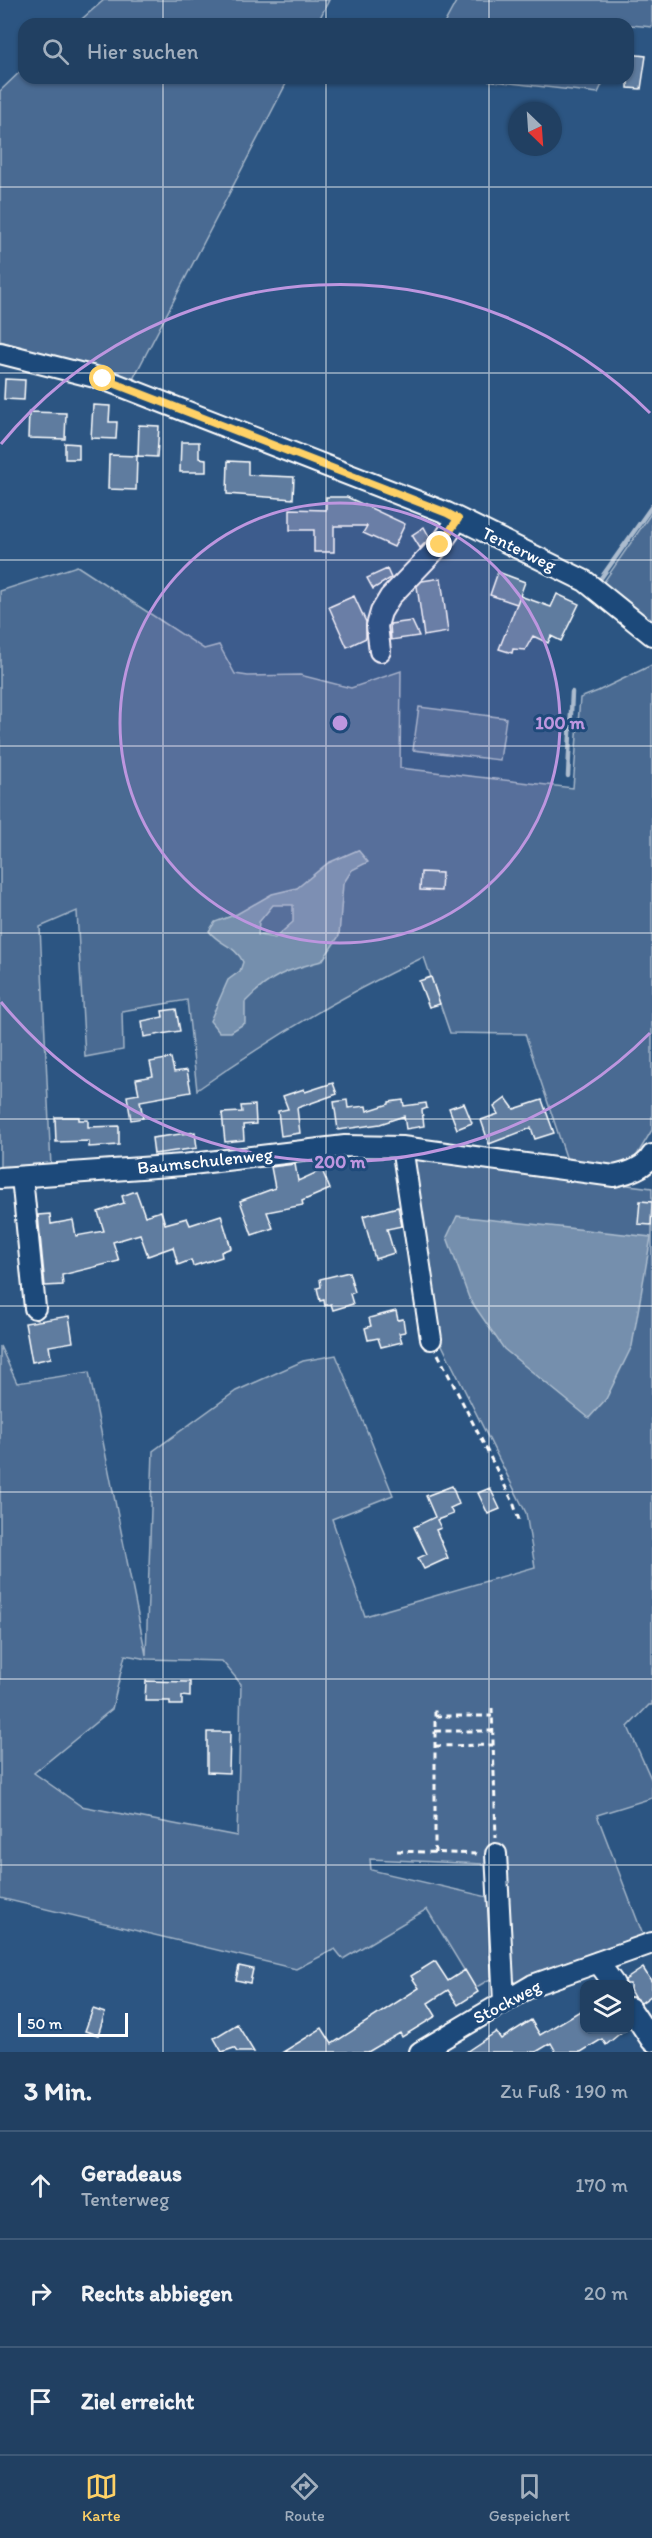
<!DOCTYPE html>
<html lang="de">
<head>
<meta charset="utf-8">
<style>
  :root { --surface:#214062; --page:#2d4b6b; --text:#f1f3f6; --muted:#a2afbe; --line:#3e5977; --accent:#ffd166 }
  body { margin:0; font-family:Itim,sans-serif; background:var(--page); color:var(--text) }
  .controls { position:absolute; right:18px; bottom:18px; display:grid; overflow:hidden; border-radius:12px; box-shadow:0 2px 4px #0004 }
  .controls button { width:54px; height:54px; display:grid; place-items:center; padding:0; border:0; border-bottom:2px solid var(--line); background:var(--surface); color:var(--text); font:30px sans-serif }
  .compass { position:absolute; left:508px; top:102px; width:54px; height:54px; border-radius:50%; background:var(--surface); box-shadow:0 2px 4px #0004; rotate:155deg }
  .scale { position:absolute; left:18px; bottom:15px; width:110px; box-sizing:border-box; padding-left:6px; border:3px solid #fff; border-top:0; font-size:16px; line-height:21px; white-space:nowrap; color:#fff; -webkit-text-stroke:4px #1f4a7a; paint-order:stroke }
  .stop { position:absolute; width:18px; height:18px; margin:-14px; border:4px solid #ffd166; border-radius:50%; background:#fff }
  .stop.end { background:#ffd166; border-color:#fff; box-shadow:0 2px 6px #0008 }
  .list { margin:0; padding:0; list-style:none }
  h2 { display:flex; justify-content:space-between; align-items:center; height:78px; margin:0; padding:0 24px; font-size:26px }
  h2 small { font-size:20px; font-weight:400; color:var(--muted) }
  .list li { display:grid; grid-template-columns:39px 1fr auto; gap:18px; align-items:center; box-sizing:border-box; height:108px; padding:0 24px; border-top:2px solid var(--line) }
  .list b { display:block; font-size:22px; white-space:nowrap }
  .list p { margin:0; font-size:20px; white-space:nowrap; color:var(--muted) }
  .list em { font-size:20px; font-style:normal; color:var(--muted) }
  .icon { flex:none; width:33px; height:33px; fill:none; stroke:currentColor; stroke-width:2; stroke-linecap:round; stroke-linejoin:round }
  .map { position:relative; flex:none; width:652px; height:2052px; overflow:hidden }
  .search { position:absolute; background:var(--surface); box-shadow:0 2px 4px #0004; left:18px; right:18px; top:18px; height:66px; display:flex; align-items:center; gap:15px; box-sizing:border-box; padding:0 21px; border-radius:18px; color:var(--muted); font-size:22px }
  .sheet { height:402px; background:var(--surface) }
  nav { display:flex; justify-content:space-around; align-items:center; box-sizing:border-box; height:84px; border-top:2px solid var(--line); background:var(--surface); font-size:16px; color:var(--muted) }
  nav a { display:grid; justify-items:center; gap:3px }
  nav .on { color:var(--accent) }
  .map>svg:first-child { display:block }
  .green { fill:#486b92; stroke:#a4b5c8; stroke-width:1.5; fill-rule:evenodd }
  .water { fill:#748fad; stroke:#acbcce; stroke-width:1.5; fill-rule:evenodd }
  .lines { fill:none; stroke-linecap:round; stroke-linejoin:round }
  .stream { stroke:#acbcce; stroke-width:4.5 }
  .building { fill:#5e7c9f; stroke:#fff; stroke-width:1.5 }
  .minor-casing { stroke:#fff; stroke-width:24 }
  .path { stroke:#fff; stroke-width:3; stroke-dasharray:6 4.5; stroke-linecap:butt }
  .minor { stroke:#1f4a7a; stroke-width:20 }
  .route { stroke:#ffd166; stroke-width:8 }
  .grid { fill:none; stroke:#fff; stroke-width:1.5; stroke-opacity:0.55 }
  .ring { fill:none; stroke:#bd96df; stroke-width:3 }
  .labels { text-anchor:middle; stroke-width:6; stroke-linejoin:round; paint-order:stroke }
  .street-label { font-size:18px; fill:#fff; stroke:#1f4a7a }
  .centre { fill:#bd96df; stroke:#1f4a7a; stroke-width:3 }
  .ring-label { font-size:18px; text-anchor:middle; font-weight:bold; fill:#bd96df; stroke:#1f4a7a; stroke-width:6; stroke-linejoin:round; paint-order:stroke }
</style>
</head>
<body>
<div class="map">
<svg width="652" height="2052" viewBox="0 0 652 2052">
  <rect width="100%" height="100%" fill="#2c5582"/>
  <filter id="ink" filterUnits="userSpaceOnUse"><feTurbulence type="fractalNoise" baseFrequency=".0167" numOctaves="2"/><feDisplacementMap in="SourceGraphic" scale="12" xChannelSelector="R" yChannelSelector="G"/><feConvolveMatrix kernelMatrix="1 2 1 2 8 2 1 2 1" color-interpolation-filters="sRGB"/></filter>
  <g filter="url(#ink)">
    <path class="green" d="M104,0h225l-12,24h-241z
      M457,0h195v27l-21,-2 -3,6v-7h-184z
      M24,68v10h265l-157,303 -23,-9 -109,-31v-250z
      M466,78h139l-7,15z
      M652,512v111l-49,-40z
      M77,566l127,83 15,-4 16,29 13,2 52,-1 51,13 50,-17 -1,97 173,20 7,-90 18,-7 54,-26v465l-18,30 -14,7 -53,-7 -42,-126 -75,-1 -26,-76c-80,37 -155,82 -227,133l-10,-90 -65,11 1,39 -38,7 -8,-146 -37,16 11,240 -51,4v-580z
      M419,707l87,11 -6,42 -87,-10z
      M412,1158l240,30v517h-3l-21,22 24,54v17l-55,17 46,120 -115,40 -16,12 -6,-122 -136,-6 1,11 121,28 5,77 -22,13 -48,-79 -84,50 -8,-10 -39,20 -296,-71v-552l17,37 72,-11 57,283 7,-204 83,-60 67,-30 33,-6 57,140 -61,24 33,97 170,-49 -9,-54 -89,-178zM125,1655l22,4 75,2 19,23 -4,152 -156,-30 -47,-33 78,-64z"/>
    <path class="water" d="M358,850l10,12 -16,8 -9,14 -4,52 -17,25c-35,9 -51,14 -77,41v21l-14,9h-12l-9,-11 18,-41 12,-9 3,-9c-8,-17 -24,-17 -34,-31l6,-9 22,-8 35,-20 25,-6 31,-25zM273,905h20v17l-18,16 -17,-3 1,-13z
      M457,1216l194,21 -19,109 -26,53 -17,19 -85,-69 -35,-51 -22,-61z"/>
    <g class="lines">
      <path class="stream" d="M601,578l51,-72
        M568,776l4,-84"/>
    </g>
    <path class="building" d="M628,54l18,2 -5,33 -13,-1z
      M5,379l20,1 -1,20 -20,-1z
      M93,405l17,1 -1,16h8l-1,17 -25,-1z
      M29,412l37,1 -1,26 -37,-1z
      M139,425l20,1 -2,31 -19,-1z
      M181,442h18v16l7,1v13h-26z
      M65,443l14,1v15h-14z
      M109,455l28,1 -1,34 -28,-1z
      M228,461l20,1v13l46,2 -1,22 -66,-5z
      M326,497h21l58,27 -11,23 -31,-14 4,-7h-33v26h-20v-22h-24v-21l36,1z
      M424,527l6,11 -10,10 -8,-13z
      M387,569l4,9 -18,11 -6,-11z
      M498,572l27,10 -8,22 -27,-9z
      M441,578l7,54 -24,4 -7,-50 5,-5z
      M557,594l22,10 -18,37 -10,-5 -3,7 -15,-7 -8,14 -12,-1 -1,4 -13,-4 21,-53 31,11z
      M354,596l12,26v16l-19,9 -18,-40z
      M412,621l7,15 -28,4 -1,-16z
      M421,872l21,1 -1,18 -21,-1z
      M431,977l9,27 -11,3 -10,-26z
      M176,1009l4,22 -36,6 -2,-16 21,-4 -1,-6z
      M171,1058l3,14 13,-2 4,22 -51,9 3,17 -12,2 -4,-24 12,-2 -3,-15 17,-3 -3,-14z
      M333,1083l4,11 -40,14 3,25 -19,3 -3,-25 10,-2 -5,-13 21,-7 1,3z
      M506,1098l8,11 28,-9 12,33 -19,6 -4,-11 -42,16 -8,-24 17,-6 -4,-7z
      M347,1100l1,8 18,-2 1,5 22,-7v-2l14,-2 1,6 22,-3 1,5 -5,2 2,16 -18,3 -2,-13 -24,8 -42,6 -4,-28z
      M464,1103l8,20 -15,6 -8,-21z
      M255,1105l1,19 -13,1 1,15 -19,2 -3,-29 20,-1 -1,-6z
      M55,1117h24v3h9v7l31,-1v19l-30,2v-6l-33,1z
      M195,1132l2,16 -43,6 -2,-16z
      M295,1164l3,17 24,-11 8,19 -28,12 1,4 -36,7 6,16 -21,7 -12,-34 35,-13 -4,-21z
      M136,1191l9,25 16,-5 4,13 22,-6 3,7 31,-10 10,33 -10,4 1,5 -29,9 -2,-6 -13,5 -5,-18 -25,9 -8,-22 -27,8 6,19 -57,14 1,10 -18,1 -7,-71 12,-1 1,10 22,-4 3,16 28,-5 -6,-19 26,-9 -2,-7z
      M640,1201l12,1 -1,23 -13,-1z
      M398,1207l4,19 -15,3 7,24 -19,6 -12,-43z
      M349,1272l6,20 -5,2 3,10 -20,6 -2,-6 -6,2 -1,-6 -4,1 -3,-13 4,-1 -1,-8z
      M396,1311l2,9 5,-1 2,13 -6,1 3,9 -21,5 -3,-9 -10,2 -3,-12 6,-2 -2,-8z
      M69,1316l4,26 -24,4 2,12 -19,4 -7,-39z
      M452,1486l7,18 -9,4 3,6 -16,6 4,8 -5,2 12,28 -24,11 -6,-11 9,-4 -13,-27 21,-10 -9,-21z
      M490,1488l10,21 -12,5 -10,-21z
      M146,1681l44,1v15l-8,-1v9h-12v-4h-25z
      M207,1732h23l-1,41 -22,-1z
      M435,1961l13,20 17,-11 13,22 -20,13 -10,-15 -20,13 8,13 -34,21 -2,-4 -32,19h-85l39,-24 10,16 87,-56 -8,-12z
      M239,1966l14,3 -3,14 -14,-3z
      M643,1968l9,14v13l-11,8 -7,-6 -4,-7v-6h-4l-1,-4z
      M585,2008v22h39l-18,15 -4,-6 -21,13h-25l-5,-9 -15,9h-70l30,-20 5,7 30,-19 9,15z
      M93,2009l12,4 -7,22 -13,-4z
      M237,2024l17,28h-17l-3,-4 -12,4 -8,-14z"/>
    <g class="lines">
      <g class="minor-casing">
        <path id="minor" d="M0,353l103,26 344,134 138,68 67,54
          M380,651l-3,-25 4,-14 9,-15 50,-52 18,-26
          M402,1147l29,192
          M22,1177l13,131
          M0,1178l183,-13 162,-19 57,1 212,29c14,-3 31,-8 38,-21
          M496,1854l8,147
          M598,1962l16,22
          M630,2008l22,33
          M420,2052l113,-67 119,-42"/>
      </g>
      <path class="path" d="M438,1354l75,148 7,21
        M492,1708l4,130
        M435,1716h57
        M435,1731h58
        M435,1746l58,-1
        M397,1851l82,3
        M435,1853v-147"/>
      <use href="#minor" class="minor"/>
    </g>
  </g>
  <g class="lines" filter="url(#ink)">
    <path class="route" d="M103,379l344,134 11,6 -18,26"/>
  </g>
  <path class="grid" d="M163,0v24M326,0v24M489,0v24M163,78v1974M326,78v1974M489,78v1974M0,187h652M0,373h652M0,560h652M0,746h652M0,933h652M0,1119h652M0,1306h652M0,1492h652M0,1679h652M0,1865h652"/>
  <circle cx="340" cy="723" r="220" fill="#bd96df" fill-opacity=".12"/>
  <g class="ring">
    <circle cx="340" cy="723" r="220"/>
    <path d="M650 1033A439 439 0 0 1 1 1002M1 444A439 439 0 0 1 650 413"/>
  </g>
  <g class="labels">
    <g class="street-label">
      <text transform="translate(519 549) rotate(26)" y="6">Tenterweg</text>
      <text transform="translate(205 1161) rotate(-6)" y="6">Baumschulenweg</text>
      <text transform="translate(507 2002) rotate(-28)" y="6">Stockweg</text>
    </g>
  </g>
  <circle cx="340" cy="723" r="9" class="centre"/>
  <g class="ring-label">
    <text x="560" y="729">100 m</text>
    <text x="340" y="1168">200 m</text>
  </g>
</svg>
<div class="controls">
<button><svg class="icon" aria-label="layers" viewBox="0 0 24 24"><path d="M12 4l9 5-9 5-9-5zM3 14l9 5 9-5"/></svg></button>
</div>
<svg class="compass" viewBox="-18 -18 36 36"><path d="M0-13l5 13h-10z" fill="#e53935"/><path d="M0 13l5-13h-10z" fill="#a2afbe"/></svg>
<div class="scale">50 m</div>
<div class="stop" style="left:103px;top:379px"></div>
<div class="stop end" style="left:440px;top:545px"></div>
<div class="search"><svg class="icon" aria-label="search" viewBox="0 0 24 24"><circle cx="10" cy="10" r="6"/><path d="M15 15l6 6"/></svg>Hier suchen</div>
</div>
<section class="sheet">
<h2>3 Min.<small>Zu Fuß · 190 m</small></h2>
<ul class="list">
<li><svg class="icon" aria-label="ahead" viewBox="0 0 24 24"><path d="M12 20V5M6 11l6-6 6 6"/></svg><div><b>Geradeaus</b><p>Tenterweg</p></div><em>170 m</em></li>
<li><svg class="icon" aria-label="right" viewBox="0 0 24 24"><path d="M7 20v-9h11M14 6l5 5-5 5"/></svg><div><b>Rechts abbiegen</b></div><em>20 m</em></li>
<li><svg class="icon" aria-label="arrive" viewBox="0 0 24 24"><path d="M6 21V4h12l-3 4 3 4H6"/></svg><div><b>Ziel erreicht</b></div></li>
</ul>
</section>
<nav>
<a class="on"><svg class="icon" aria-label="map" viewBox="0 0 24 24"><path d="M3 6l6-2 6 2 6-2v14l-6 2-6-2-6 2zM9 4v14M15 6v14"/></svg>Karte</a>
<a><svg class="icon" aria-label="directions" viewBox="0 0 24 24"><path d="M12 3l9 9-9 9-9-9zM9 14v-3h6M13 9l2 2-2 2"/></svg>Route</a>
<a><svg class="icon" aria-label="saved" viewBox="0 0 24 24"><path d="M7 4h10v16l-5-4-5 4z"/></svg>Gespeichert</a>
</nav>
</body>
</html>
